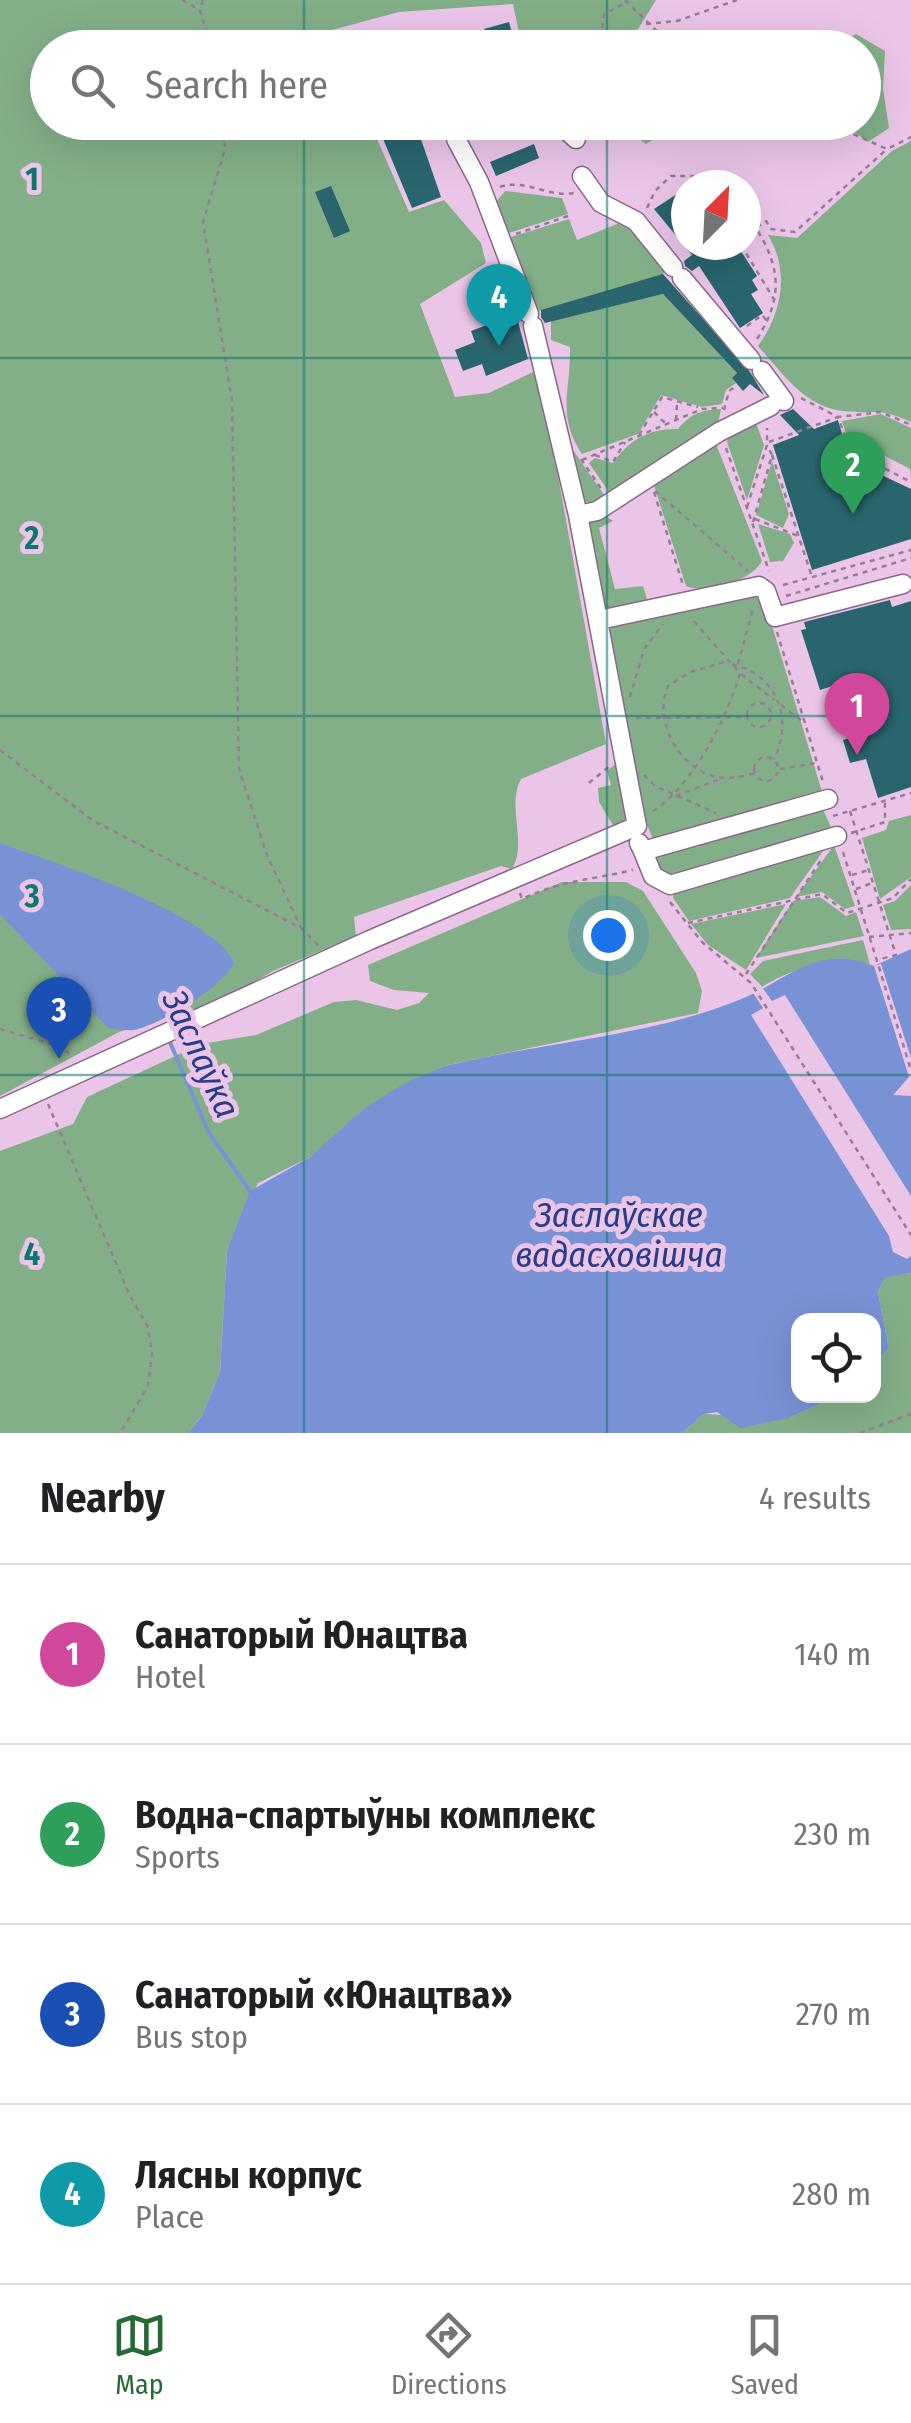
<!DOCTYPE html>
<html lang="en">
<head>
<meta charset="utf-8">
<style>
  :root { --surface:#fff; --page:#f2f2f2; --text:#202124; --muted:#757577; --line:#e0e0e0; --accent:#256935 }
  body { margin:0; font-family:"Fira Sans Condensed",sans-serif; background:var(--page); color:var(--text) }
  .controls { position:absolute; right:30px; bottom:30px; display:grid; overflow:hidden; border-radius:20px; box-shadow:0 10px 40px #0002 }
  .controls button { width:90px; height:90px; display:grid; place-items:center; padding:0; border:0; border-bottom:2px solid var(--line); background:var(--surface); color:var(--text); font:50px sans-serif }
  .compass { position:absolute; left:671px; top:170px; width:90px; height:90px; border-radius:50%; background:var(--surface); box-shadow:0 10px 40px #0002; rotate:24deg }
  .you { position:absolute; left:608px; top:935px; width:35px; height:35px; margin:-25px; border:8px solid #fff; border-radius:50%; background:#1a73e8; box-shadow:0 0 0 15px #1a73e833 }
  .badge { display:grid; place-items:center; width:65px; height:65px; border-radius:50%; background:var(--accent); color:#fff; font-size:32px; font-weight:700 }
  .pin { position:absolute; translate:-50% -82px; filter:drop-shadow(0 2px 5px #0008) }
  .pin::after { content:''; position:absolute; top:52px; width:35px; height:30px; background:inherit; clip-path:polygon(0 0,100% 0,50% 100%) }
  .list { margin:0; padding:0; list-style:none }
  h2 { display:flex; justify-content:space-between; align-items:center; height:130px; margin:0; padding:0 40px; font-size:42px }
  h2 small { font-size:32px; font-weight:400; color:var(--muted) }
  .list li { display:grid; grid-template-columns:65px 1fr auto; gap:30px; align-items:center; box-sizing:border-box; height:180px; padding:0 40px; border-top:2px solid var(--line) }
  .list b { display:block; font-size:38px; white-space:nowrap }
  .list p { margin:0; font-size:32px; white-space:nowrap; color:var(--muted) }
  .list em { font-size:32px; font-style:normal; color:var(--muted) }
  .icon { flex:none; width:55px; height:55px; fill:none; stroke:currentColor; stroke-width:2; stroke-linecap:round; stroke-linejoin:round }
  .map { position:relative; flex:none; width:911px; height:1433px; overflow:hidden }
  .search { position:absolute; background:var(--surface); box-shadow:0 10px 40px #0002; left:30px; right:30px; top:30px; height:110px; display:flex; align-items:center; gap:25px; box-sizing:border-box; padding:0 35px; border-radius:55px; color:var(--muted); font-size:38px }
  .sheet { height:850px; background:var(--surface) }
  nav { display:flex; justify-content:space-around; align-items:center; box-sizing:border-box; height:140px; border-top:2px solid var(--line); background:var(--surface); font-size:28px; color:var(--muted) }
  nav a { display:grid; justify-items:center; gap:5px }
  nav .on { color:var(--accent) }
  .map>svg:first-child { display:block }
  .green { fill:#83af88 }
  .water { fill:#7992d5 }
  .pier { fill:#eac5e8 }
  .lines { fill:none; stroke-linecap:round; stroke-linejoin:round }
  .stream { stroke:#7992d5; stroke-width:4 }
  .building { fill:#2a656d }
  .minor-casing { stroke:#8a6888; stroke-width:21 }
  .path { stroke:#987c96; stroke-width:2.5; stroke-dasharray:5 5; stroke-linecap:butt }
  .minor { stroke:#fff; stroke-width:18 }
  .grid { fill:none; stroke:#0f766e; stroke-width:2.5; stroke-opacity:0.55 }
  .labels { text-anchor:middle; stroke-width:10; stroke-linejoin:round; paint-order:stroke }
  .water-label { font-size:35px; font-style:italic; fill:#273c8b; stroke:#eac5e8 }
  .grid-label { font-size:32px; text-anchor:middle; font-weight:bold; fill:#0f766e; stroke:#eac5e8; stroke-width:10; stroke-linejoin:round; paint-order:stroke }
</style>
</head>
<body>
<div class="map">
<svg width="911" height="1433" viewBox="0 0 911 1433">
  <rect width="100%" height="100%" fill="#eac5e8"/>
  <path class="green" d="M0,0h656l-29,47h-105l-9,-43 -114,8 -67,18 -10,17 -274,1v74h278l3,7 15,-6h26l39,89 35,-12 37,43 5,20 -66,41 35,93 34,-4 50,-24 67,375 -85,35c-15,28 7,63 -9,90l-11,-3 -147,51 2,19 -83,35 -48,28 -106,33 -119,64z
    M856,34l29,17 -2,38 6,39 -21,14 -26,-19 22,-1v-74l-32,-1z
    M628,123v-1l52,1 -34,21 -18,-13z
    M911,141v281c-36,-16 -34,-7 -68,-11 -37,-3 -62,-39 -85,-65 24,-33 32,-75 10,-111l29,3 95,-87z
    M505,191l57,7 6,16 -62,20 -10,-32z
    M569,219l8,21 50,-20 43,49 -13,9 -122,34 -27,-74z
    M663,294l74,79 -5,5 4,5 -10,7 -4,14 -20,3 -41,-12 -23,39 -56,20c-26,-39 -11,-64 -12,-107l-19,-7v-19z
    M721,409l-4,19 -106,67 -22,-32 6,-5 18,5c16,-23 36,-35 65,-34 12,-15 23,-19 43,-20z
    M881,414l30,14v49l-1,-8 -63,-33 -5,-15z
    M756,423l8,22 -17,55 -20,-58 1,-5z
    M716,444l46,117c-11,20 -55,34 -76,25l-33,-104z
    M571,447l35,51 -12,7 -12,-5z
    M772,461l17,53 -6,14 -27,-13z
    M604,515l9,6 -14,7 16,61 28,-3 4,13 -7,7 -35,5 -18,-82 2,-7z
    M758,524l32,10 4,9 -11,18 -13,1z
    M751,591l13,8 58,193 -3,6 -165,44 -10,-25 -35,-187 7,-6z
    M618,762l11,56 -15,9 -15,-25 -1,-14 13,-3 -4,-14z
    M823,809l10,23 -158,47 -15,-6 -8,-18z
    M911,815v62l-31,22 -18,-61 24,-8 3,-9z
    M834,845l21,61 -10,3 -23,-17 -26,5z
    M826,847l-36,51 -101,23 -16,-23 1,-8z
    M562,882h64l17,9 53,82 6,18 -4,22 -250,52 -138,92 -52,26 -31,68 -7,121 -18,44 -14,17h-188v-282l73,-27 14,-27 114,-53 55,-9 78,-33 22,-2 41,10 22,-7 10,-10 -35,-3 -24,-9 -2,-16z
    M911,885v44l-20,1 -8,-25 12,-4z
    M820,897l26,19 10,-4 8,24 -108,22 37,-57z
    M786,904l-40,66 -38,-25 -17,-21z
    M863,940l7,24c-34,-8 -79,4 -108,23l-12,-13 13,-13z
    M911,1273v160h-229l22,-19 85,4 48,-22h37v-31l15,-17 -11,-56 7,-16z"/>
  <path class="water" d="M0,843c53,19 210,70 234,119 -8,24 -75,63 -100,68 -8,1 -17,-1 -25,-1l-109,-115z
    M911,949v324l-26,4 -7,15 11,56 -15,17v-45h-76v76h39l-48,22 -49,10 -23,-16 -13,2 -22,19h-494l14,-17 18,-44 7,-121 23,-60 60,-34 56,-50 43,-26 40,-16c95,-23 198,-28 290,-65 48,-19 78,-57 135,-34z"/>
  <path class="pier" d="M881,964l30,94v38l-18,-1 16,-18 -35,-111z
    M759,983l13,18 13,-6 126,201v60l-4,3 -14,-7 -4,-16 -138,-221 12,-7 -13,-20z"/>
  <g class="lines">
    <path class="stream" d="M169,1040l40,93 41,58"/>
  </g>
  <path class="building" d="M509,22l7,26h-27l-5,-19z
    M376,122h39l26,75 -29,11z
    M534,144l5,14 -43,18 -6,-14z
    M331,186l19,45 -16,7 -19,-46z
    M686,188v57h51l20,31 -5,4 6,10 -7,4 12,19 -23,15 -41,-62 -7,5 -7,-5 -1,-5 8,-6 -38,-46z
    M663,274l87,98 14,23 -14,-11 -7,7 -11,-13 5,-5 -74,-79 -118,29 -4,-6v-7z
    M516,314l12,45 -42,17 -4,-12 -19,7 -8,-21 20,-8 -4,-11z
    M793,409l21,20 24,-9 8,28 22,10 1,11 42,20v50l-99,31 -39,-125 26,-10 -19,-20z
    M890,600l2,7 19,-6v186l-33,11 -12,-39 -16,4 -7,-23 16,-4 -17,-53 -22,7 -19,-60 5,-1 -2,-7z"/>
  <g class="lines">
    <g class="minor-casing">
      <path id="minor" d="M558,122l18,17
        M456,139l23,43 50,132
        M582,176l19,27 35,18 37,46
        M682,278l69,82
        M762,371l22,30
        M578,515l19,-4 122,-79 52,-26
        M599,620l160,-34 7,5 9,26 128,-33
        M639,843l4,8 185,-52
        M643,851l10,25 17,9 167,-49
        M0,1109l370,-169 267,-114 -59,-311 -45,-189"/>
    </g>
    <path class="path" d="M182,0l16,9
      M203,0l-3,11 12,37
      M625,0l49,48
      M646,24l31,-3 60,-21
      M600,48l4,-34 21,-11
      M224,122l1,27 -22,73 29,179 7,368 28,86 34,73
      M826,122l61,27 24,-12
      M500,187c24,-9 49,11 74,6
      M647,208l8,-17 16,-15h22l23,9
      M746,210l10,18 -10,10
      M516,234l52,-18
      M741,245l34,56
      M747,326l15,-11 5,6
      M757,339c26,-41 24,-71 -1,-111l10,-7 5,8 24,3 92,-83
      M801,398l37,19 43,-5 30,13
      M724,410l5,-19 9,-6
      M654,412l12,12
      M676,420l1,-17
      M639,435l23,-38 36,10
      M769,442l69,-25 10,27 27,12 1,8 35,18
      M726,448l43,123
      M595,455l18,7 12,-20
      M772,455l40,122
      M581,459l21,31
      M582,460l120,-51 21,-1
      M655,491l93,80
      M654,492l29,93
      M747,507l20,-62v-17
      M755,519l43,17
      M753,522l19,-67 -5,-10
      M783,585l128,-35
      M786,596l125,-38
      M777,632l46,150
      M724,662l-34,10 -22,14c-16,37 14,88 55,92 10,1 22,-3 32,-4
      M732,664c45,11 62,54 42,95
      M738,664l15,-55
      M741,674l33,26
      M630,697l14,-48 19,-25
      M747 715a12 12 0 1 1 24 0a12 12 0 1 1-24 0Z
      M781,705l21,16
      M636,718l112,-1
      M0,750l92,70 209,108 19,19
      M754 769a12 12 0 1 1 24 0a12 12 0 1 1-24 0Z
      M780,769l36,-6
      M644,775l11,11 61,27
      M589,783l22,-18
      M676,796l44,-17
      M653,811c41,-27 73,-91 87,-138l-50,-56
      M850,811l46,144 -20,5
      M833,816l78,-23
      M851,833l34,-11v-20
      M843,852l68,218
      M852,875l17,-5
      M856,889l16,-6
      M520,893l2,6c41,-19 68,-19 111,-29
      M670,902l32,40 49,41 160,252
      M688,923l134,-29 25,19 46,-15 18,-19
      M869,937l42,-4
      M746,974l75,-114
      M0,1029l61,18 11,9
      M48,1104l82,192 18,31 4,27 -4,32 -28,47
      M860,1433l51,-19"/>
    <use href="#minor" class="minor"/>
  </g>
  <path class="grid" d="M304,0v48M607,0v48M304,122v1311M607,122v1311M0,358h911M0,716h911M0,1075h911"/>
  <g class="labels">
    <g class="water-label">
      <text transform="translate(201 1054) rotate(65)" y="12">Заслаўка</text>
      <text x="619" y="1227">Заслаўскае<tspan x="619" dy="40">вадасховішча</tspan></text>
    </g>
  </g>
  <g class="grid-label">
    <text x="32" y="190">1</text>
    <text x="32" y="549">2</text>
    <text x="32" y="907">3</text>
    <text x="32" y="1265">4</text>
  </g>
</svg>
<div class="controls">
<button><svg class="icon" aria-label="locate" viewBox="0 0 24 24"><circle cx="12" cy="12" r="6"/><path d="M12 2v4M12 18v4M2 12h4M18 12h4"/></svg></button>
</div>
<svg class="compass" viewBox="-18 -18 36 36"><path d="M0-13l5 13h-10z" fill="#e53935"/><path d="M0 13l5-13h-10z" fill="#757577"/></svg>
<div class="you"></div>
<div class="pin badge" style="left:857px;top:755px;background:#d1479c">1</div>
<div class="pin badge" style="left:853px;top:514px;background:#2e9e5b">2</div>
<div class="pin badge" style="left:59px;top:1059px;background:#1a4fb4">3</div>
<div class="pin badge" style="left:499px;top:346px;background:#0f9aa8">4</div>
<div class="search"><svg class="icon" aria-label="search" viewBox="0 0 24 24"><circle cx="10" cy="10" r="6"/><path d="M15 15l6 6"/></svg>Search here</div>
</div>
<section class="sheet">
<h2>Nearby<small>4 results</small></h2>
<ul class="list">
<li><span class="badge" style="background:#d1479c">1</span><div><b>Санаторый Юнацтва</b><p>Hotel</p></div><em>140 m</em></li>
<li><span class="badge" style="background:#2e9e5b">2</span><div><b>Водна-спартыўны комплекс</b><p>Sports</p></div><em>230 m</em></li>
<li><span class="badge" style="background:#1a4fb4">3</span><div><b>Санаторый «Юнацтва»</b><p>Bus stop</p></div><em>270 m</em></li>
<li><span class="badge" style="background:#0f9aa8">4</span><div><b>Лясны корпус</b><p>Place</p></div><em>280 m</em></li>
</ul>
</section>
<nav>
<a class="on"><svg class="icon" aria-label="map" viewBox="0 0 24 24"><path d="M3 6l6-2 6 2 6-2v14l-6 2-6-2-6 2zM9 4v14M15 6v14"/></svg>Map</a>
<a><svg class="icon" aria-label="directions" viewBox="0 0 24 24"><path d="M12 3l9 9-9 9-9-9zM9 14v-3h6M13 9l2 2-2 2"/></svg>Directions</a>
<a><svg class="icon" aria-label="saved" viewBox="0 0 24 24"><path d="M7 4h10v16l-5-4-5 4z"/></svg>Saved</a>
</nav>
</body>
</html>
